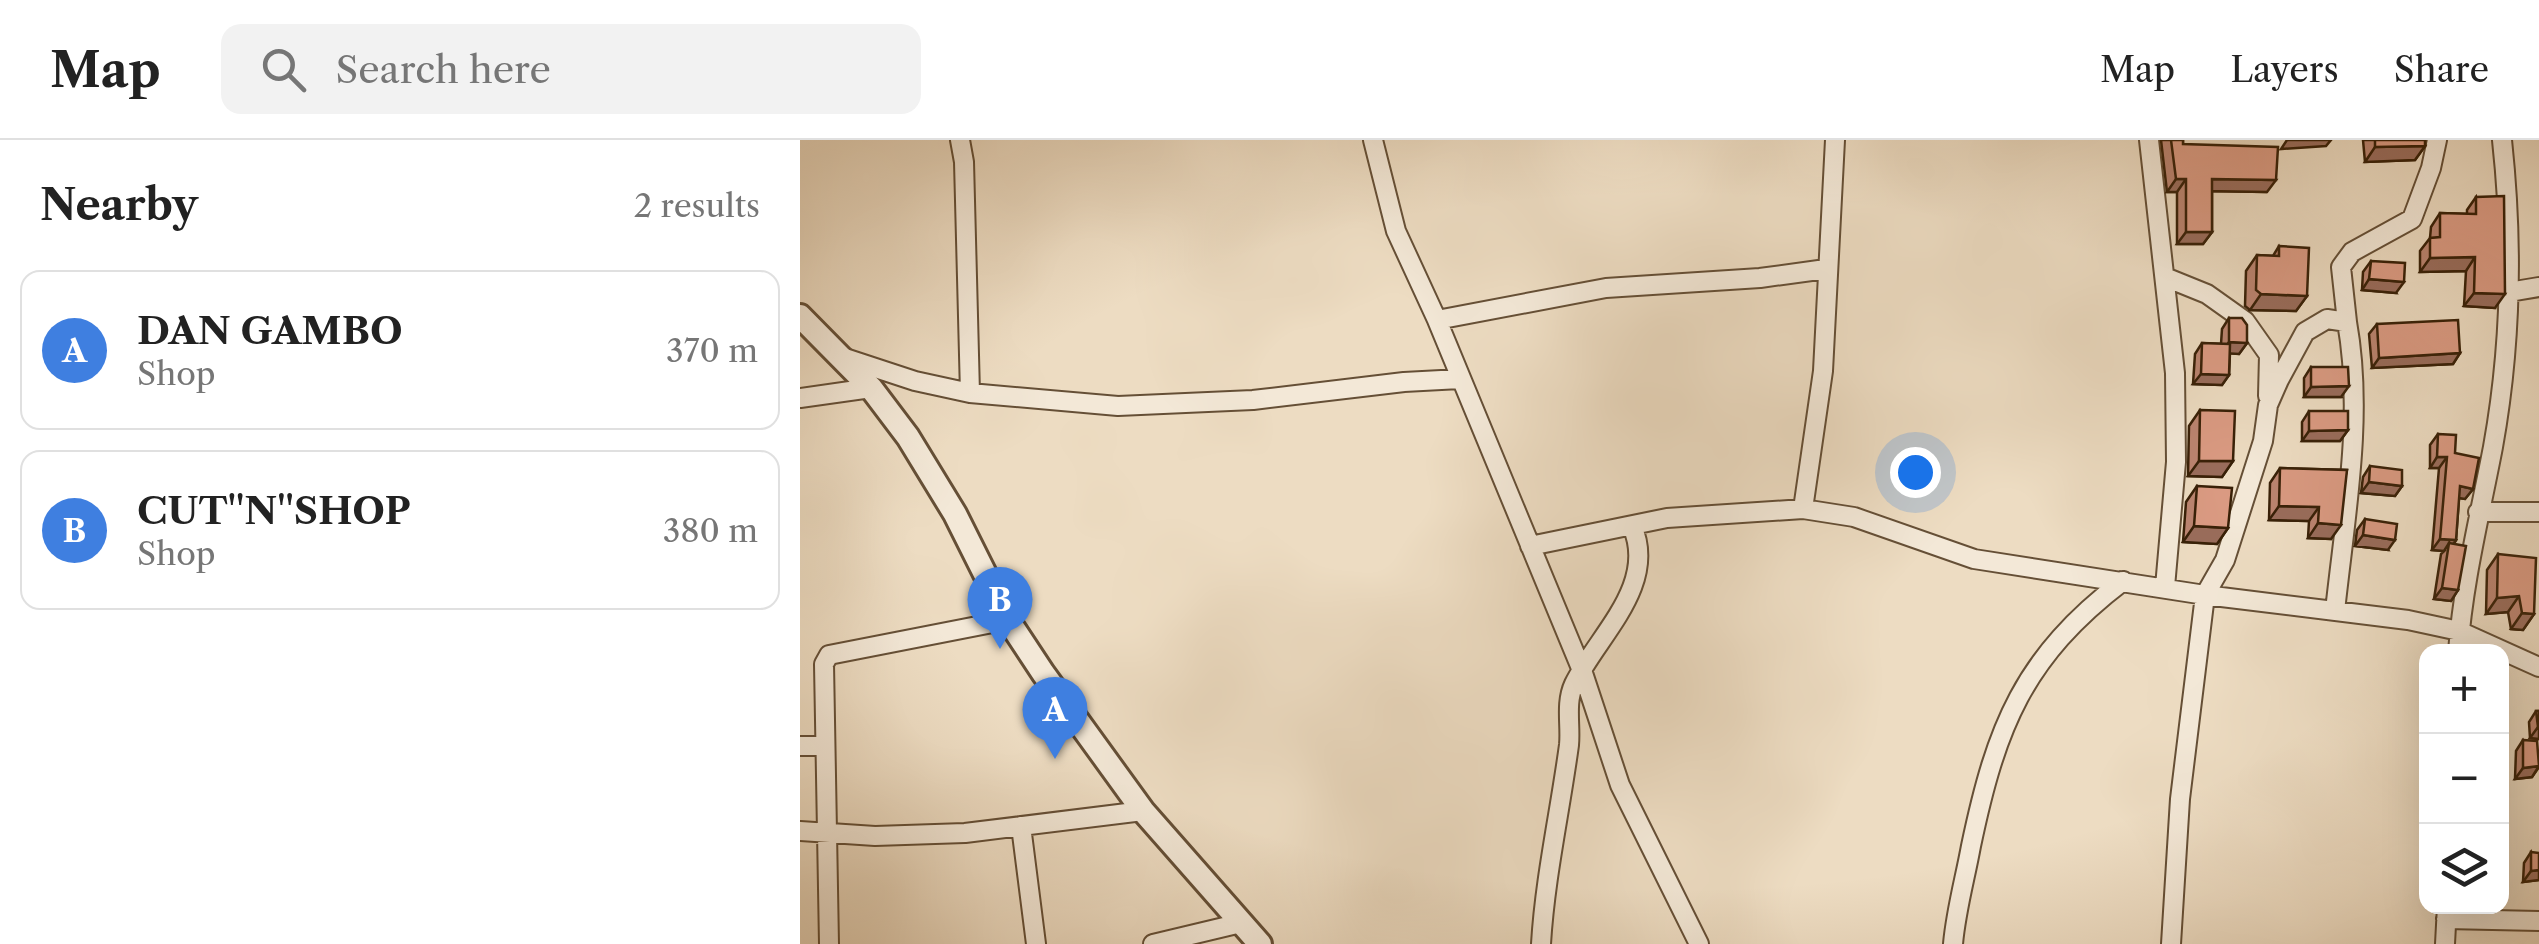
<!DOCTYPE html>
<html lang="en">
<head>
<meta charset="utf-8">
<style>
  :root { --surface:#fff; --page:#f2f2f2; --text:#222; --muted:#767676; --line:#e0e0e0; --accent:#ea580c }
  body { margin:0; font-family:"Libre Caslon Text",serif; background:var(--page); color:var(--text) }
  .controls { position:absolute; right:30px; bottom:30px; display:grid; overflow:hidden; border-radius:20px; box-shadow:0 10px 40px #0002 }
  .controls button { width:90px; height:90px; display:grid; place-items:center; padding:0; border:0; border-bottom:2px solid var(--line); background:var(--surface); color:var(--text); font:50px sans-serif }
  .you { position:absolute; left:1115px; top:332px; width:35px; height:35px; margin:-25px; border:8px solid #fff; border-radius:50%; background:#1a73e8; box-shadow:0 0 0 15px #1a73e833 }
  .badge { display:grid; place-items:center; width:65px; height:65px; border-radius:50%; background:var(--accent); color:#fff; font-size:32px; font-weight:700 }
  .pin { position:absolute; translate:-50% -82px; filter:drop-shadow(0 2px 5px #0008) }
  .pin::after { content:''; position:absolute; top:52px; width:35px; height:30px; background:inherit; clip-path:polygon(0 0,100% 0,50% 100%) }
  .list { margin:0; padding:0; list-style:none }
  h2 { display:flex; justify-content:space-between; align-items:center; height:130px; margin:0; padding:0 40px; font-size:42px }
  h2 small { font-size:32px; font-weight:400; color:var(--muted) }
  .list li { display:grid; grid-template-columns:65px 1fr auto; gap:30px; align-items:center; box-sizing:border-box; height:160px; margin:0 20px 20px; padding:0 20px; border:2px solid var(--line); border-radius:20px }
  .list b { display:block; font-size:38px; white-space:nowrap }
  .list p { margin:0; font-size:32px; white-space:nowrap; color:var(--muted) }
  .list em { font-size:32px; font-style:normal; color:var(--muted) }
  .icon { flex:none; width:55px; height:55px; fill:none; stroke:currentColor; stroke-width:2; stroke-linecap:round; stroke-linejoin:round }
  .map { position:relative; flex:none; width:1739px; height:804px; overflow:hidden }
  header { display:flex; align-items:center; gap:60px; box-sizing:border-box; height:140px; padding:0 50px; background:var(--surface); border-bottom:2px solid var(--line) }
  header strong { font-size:48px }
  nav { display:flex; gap:55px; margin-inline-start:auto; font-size:35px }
  .search { width:700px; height:90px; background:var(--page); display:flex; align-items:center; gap:25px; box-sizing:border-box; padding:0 35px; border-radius:20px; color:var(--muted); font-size:38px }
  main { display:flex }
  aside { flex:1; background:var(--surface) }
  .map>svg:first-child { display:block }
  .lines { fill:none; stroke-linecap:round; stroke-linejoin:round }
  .minor-casing { stroke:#654f36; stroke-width:22 }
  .tertiary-casing { stroke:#654f36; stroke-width:28 }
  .minor { stroke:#f3e8d7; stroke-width:18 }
  .tertiary { stroke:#f3e8d7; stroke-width:22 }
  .wall { fill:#bb8470; stroke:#382007; stroke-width:2.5 }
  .shaded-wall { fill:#996c5b; stroke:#382007; stroke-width:2.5 }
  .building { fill:#da9a82; stroke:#382007; stroke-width:2.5 }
</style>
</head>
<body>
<header>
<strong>Map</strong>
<div class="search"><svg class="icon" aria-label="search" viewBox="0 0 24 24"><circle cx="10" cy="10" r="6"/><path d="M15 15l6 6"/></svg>Search here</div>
<nav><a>Map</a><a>Layers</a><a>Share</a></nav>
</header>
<main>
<aside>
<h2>Nearby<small>2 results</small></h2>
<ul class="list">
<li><span class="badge" style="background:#3f7fe0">A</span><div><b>DAN GAMBO</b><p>Shop</p></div><em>370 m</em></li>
<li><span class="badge" style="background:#3f7fe0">B</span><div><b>CUT''N''SHOP</b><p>Shop</p></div><em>380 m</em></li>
</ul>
</aside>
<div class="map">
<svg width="1739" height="804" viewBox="0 0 1739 804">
  <rect width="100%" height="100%" fill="#eddcc2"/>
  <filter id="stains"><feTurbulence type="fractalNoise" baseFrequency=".002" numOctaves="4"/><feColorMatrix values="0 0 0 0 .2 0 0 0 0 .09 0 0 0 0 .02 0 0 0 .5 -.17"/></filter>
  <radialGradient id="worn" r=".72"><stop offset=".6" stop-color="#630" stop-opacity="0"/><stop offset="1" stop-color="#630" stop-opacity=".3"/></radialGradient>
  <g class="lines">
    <g class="minor-casing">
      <path id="minor" d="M160,0l4,22 6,231
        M573,0l23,91 41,89 146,353 37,112 79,159
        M1349,0l26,233 1,89 -11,125
        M1365,137l42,17 38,27 24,34 -1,41
        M1709,152l30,-5
        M637,180l169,-32 154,-10 66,-9
        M1547,182l-6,-55 11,-15 60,-33 19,-51 6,-28
        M42,217l73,24 55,12 148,13 135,-6 151,-18 56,-3
        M0,258l71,-10
        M1003,369l20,-138 12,-231
        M1678,372h61
        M730,406l137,-28 136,-9 51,8 120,42 231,36 203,25 51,11 80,36
        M1658,512c5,-70 22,-137 35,-205 18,-100 20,-206 9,-307
        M0,606h24
        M221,686l15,118
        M0,691l75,5 90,-3 178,-22
        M1646,779l93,2
        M29,804l-5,-280 5,-9 179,-35
        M353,804l88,-21
        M741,804c4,-67 19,-132 28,-199 2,-19 -4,-42 5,-61 24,-49 84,-99 58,-158
        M1153,804c3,-34 12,-65 18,-98 25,-119 52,-189 152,-265
        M1371,804l9,-145 25,-204 20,-35 38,-119 5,-36 11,-25 26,-48 22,-13 20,3c17,94 -2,195 -12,289
        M1645,804l2,-38"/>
    </g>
    <g class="tertiary-casing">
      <path id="tertiary" d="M0,176l71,72 37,49 47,77 53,106 35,53 100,138 117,133"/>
    </g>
    <use href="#minor" class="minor"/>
    <use href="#tertiary" class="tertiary"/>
  </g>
  <path class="wall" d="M1361,0h22v4l84,48 -55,-1v41l-9,12h-26v-52h-10z
    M1563,0h62v6l-10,14 -50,2z
    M1676,57l19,111 -31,-2 2,-35 -46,1v-21l10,-13 1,-11 9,-14 27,1v-4z
    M1479,106l28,50 -11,15 -46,-1 -5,-4 1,-35 11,-16 16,1z
    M1571,121l25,32 -34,-3 1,-18z
    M1429,178l18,25 -8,11 -9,-1 -1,22 -7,10 -29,-1 2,-30 7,-11 19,1 1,-15z
    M1577,184l83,29 -7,11 -81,4 -3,-34z
    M1511,227l30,30h-37v-19z
    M1400,270l33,51 -11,16 -34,-1 1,-50z
    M1509,271l39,19 -8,11h-38v-19z
    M1638,294l17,19 18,36 -8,10 -6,-1 -3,42 -2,4 4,46 -7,11 -17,-2 7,-45 3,-3 -12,-1 7,-82h-9v-23z
    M1570,326l32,20 -7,10 -34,-3 2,-16z
    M1480,328l67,2 -16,69 -23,-1 1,-17 -40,-1 1,-37z
    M1397,346l31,42 -11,16 -34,-2 3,-40z
    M1565,379l23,31 -33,-4 2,-16z
    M1698,414l36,60 -11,16 -12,-1 -3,-17 -22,2 1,-44z
    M1736,571h3v28l-9,-1 -1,-16z
    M1723,600l16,27 -7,10 -17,2 1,-28z
    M1731,712l8,28 -16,2 1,-19z"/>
  <path class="shaded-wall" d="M1487,0h44l-5,6 -45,3z
    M1625,6l-10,14 -50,2 10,-15z
    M1376,39h10l-9,13h-10z
    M1412,39l64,1 -9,12 -63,-1z
    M1386,92h26l-9,12h-26z
    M1675,117l-9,14 -46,1 10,-14z
    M1569,139l35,3 -8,11 -34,-3z
    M1674,153l31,1 -10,14 -31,-2z
    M1461,154l46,2 -11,15 -46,-1z
    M1429,202l18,1 -8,11 -18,-1z
    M1660,213l-7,11 -81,4 7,-10z
    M1401,234l28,1 -7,10 -29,-1z
    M1549,246l-8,11h-37l7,-10z
    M1548,290l-8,11h-38l7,-10z
    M1637,317h10l-8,11h-9z
    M1399,321h34l-11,16 -34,-1z
    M1569,342l33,4 -7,10 -34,-3z
    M1660,346l13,3 -8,10 -12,-2z
    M1479,366l40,1 -10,14 -40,-1z
    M1518,383l23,2 -10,14 -23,-1z
    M1394,386l34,2 -11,16 -34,-2z
    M1563,395l32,5 -7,10 -33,-4z
    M1640,399l16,1 -7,11v-8l-5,8 -12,-1z
    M1642,448l16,2 -7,11 -17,-2z
    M1719,456l-11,16 -22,2 11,-16z
    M1722,473l12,1 -11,16 -12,-1z
    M1738,587h1v12l-9,-1z
    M1739,626l-7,11 -17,2 8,-11z
    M1739,730v10l-16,2 8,-11z"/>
  <path class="building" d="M1371,0h12v4l95,3 -2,33 -64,-1v53h-26v-53h-10z
    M1575,0h50v6l-50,1z
    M1704,56l1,98 -31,-1 1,-36 -45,1v-20l10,-1v-24l36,1v-17z
    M1479,106l30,2 -2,48 -46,-2 -5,-4 1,-35 22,1z
    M1571,121l34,2 -1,19 -35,-3z
    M1429,178h13l5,7v18l-18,-1z
    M1658,180l2,33 -81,5 -2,-34z
    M1402,203l28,1 -1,31 -28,-1z
    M1511,227h37l1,19 -38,1z
    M1400,270l35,1 -2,50h-34z
    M1509,271h39v19l-39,1z
    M1638,294l18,1 -1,18 24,5 -6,31 -13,-3 -4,54 -16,-1 7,-82h-10z
    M1570,326l32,4v16l-33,-4z
    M1480,328l67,2 -6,55 -23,-2 1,-16 -40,-1z
    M1397,346l35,2 -4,40 -34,-2z
    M1565,379l32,5 -2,16 -32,-5z
    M1649,403l17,3 -8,44 -16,-2z
    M1698,414l38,4 -2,56 -12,-1 -3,-17 -22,2z
    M1736,571h3v16h-1z
    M1723,600l14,1 2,25 -16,2z
    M1731,712l8,1v17l-8,1z"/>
  <rect width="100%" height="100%" filter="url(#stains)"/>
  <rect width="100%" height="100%" fill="url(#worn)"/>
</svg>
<div class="controls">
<button>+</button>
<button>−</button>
<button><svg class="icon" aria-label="layers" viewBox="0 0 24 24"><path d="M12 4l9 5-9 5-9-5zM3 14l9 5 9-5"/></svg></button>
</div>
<div class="you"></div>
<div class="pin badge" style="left:255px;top:619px;background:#3f7fe0">A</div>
<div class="pin badge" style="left:200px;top:509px;background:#3f7fe0">B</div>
</div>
</main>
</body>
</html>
